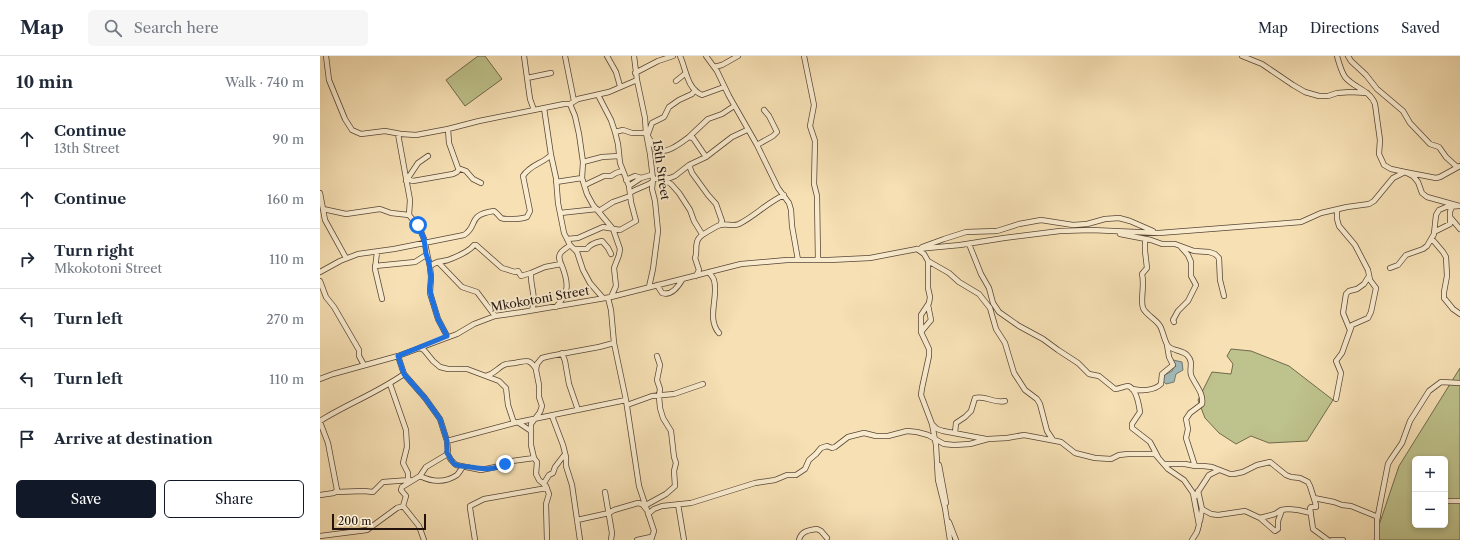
<!DOCTYPE html>
<html lang="en">
<head>
<meta charset="utf-8">
<style>
  :root { --surface:#fff; --page:#f6f6f7; --text:#1f2937; --muted:#747a83; --line:#e0e1e3; --accent:#111827 }
  body { margin:0; font-family:"Libre Caslon Text",serif; background:var(--page); color:var(--text) }
  .controls { position:absolute; right:12px; bottom:12px; display:grid; overflow:hidden; border-radius:6px; box-shadow:0 2px 6px #0003 }
  .controls button { width:36px; height:36px; display:grid; place-items:center; padding:0; border:0; border-bottom:1px solid var(--line); background:var(--surface); color:var(--text); font:20px sans-serif }
  .scale { position:absolute; left:12px; bottom:10px; width:94px; box-sizing:border-box; padding-left:4px; border:2px solid #23130d; border-top:0; font-size:11px; line-height:14px; white-space:nowrap; color:#23130d; -webkit-text-stroke:3px #f9ebce; paint-order:stroke }
  .stop { position:absolute; width:12px; height:12px; margin:-9px; border:3px solid #1a73e8; border-radius:50%; background:#fff }
  .stop.end { background:#1a73e8; border-color:#fff; box-shadow:0 1px 4px #0008 }
  .list { margin:0; padding:0; list-style:none }
  h2 { display:flex; justify-content:space-between; align-items:center; height:52px; margin:0; padding:0 16px; font-size:17px }
  h2 small { font-size:13px; font-weight:400; color:var(--muted) }
  .list li { display:grid; grid-template-columns:26px 1fr auto; gap:12px; align-items:center; box-sizing:border-box; height:60px; padding:0 16px; border-top:1px solid var(--line) }
  .list b { display:block; font-size:15px; white-space:nowrap }
  .list p { margin:0; font-size:13px; white-space:nowrap; color:var(--muted) }
  .list em { font-size:13px; font-style:normal; color:var(--muted) }
  .actions { display:flex; gap:8px; padding:12px 16px }
  .actions a { flex:1; padding:9px 0; border:1px solid var(--accent); border-radius:6px; text-align:center; font-size:14px; color:var(--accent) }
  .actions .main { background:var(--accent); color:#fff }
  .icon { flex:none; width:22px; height:22px; fill:none; stroke:currentColor; stroke-width:2; stroke-linecap:round; stroke-linejoin:round }
  .map { position:relative; flex:none; width:1140px; height:484px; overflow:hidden }
  header { display:flex; align-items:center; gap:24px; box-sizing:border-box; height:56px; padding:0 20px; background:var(--surface); border-bottom:1px solid var(--line) }
  header strong { font-size:19px }
  nav { display:flex; gap:22px; margin-inline-start:auto; font-size:14px }
  .search { width:280px; height:36px; background:var(--page); display:flex; align-items:center; gap:10px; box-sizing:border-box; padding:0 14px; border-radius:6px; color:var(--muted); font-size:15px }
  main { display:flex }
  aside { flex:1; background:var(--surface) }
  .map>svg:first-child { display:block }
  .green { fill:#bec28c; stroke:#706a4c; fill-rule:evenodd }
  .water { fill:#a2bab9; stroke:#6f7774 }
  .lines { fill:none; stroke-linecap:round; stroke-linejoin:round }
  .minor-casing { stroke:#584637; stroke-width:6 }
  .minor { stroke:#f9ebce; stroke-width:4.5 }
  .route { stroke:#1a73e8; stroke-width:5 }
  .labels { text-anchor:middle; stroke-width:3.5; stroke-linejoin:round; paint-order:stroke }
  .street-label { font-size:12px; fill:#23130d; stroke:#f9ebce }
</style>
</head>
<body>
<header>
<strong>Map</strong>
<div class="search"><svg class="icon" aria-label="search" viewBox="0 0 24 24"><circle cx="10" cy="10" r="6"/><path d="M15 15l6 6"/></svg>Search here</div>
<nav><a>Map</a><a>Directions</a><a>Saved</a></nav>
</header>
<main>
<aside>
<h2>10 min<small>Walk · 740 m</small></h2>
<ul class="list">
<li><svg class="icon" aria-label="ahead" viewBox="0 0 24 24"><path d="M12 20V5M6 11l6-6 6 6"/></svg><div><b>Continue</b><p>13th Street</p></div><em>90 m</em></li>
<li><svg class="icon" aria-label="ahead" viewBox="0 0 24 24"><path d="M12 20V5M6 11l6-6 6 6"/></svg><div><b>Continue</b></div><em>160 m</em></li>
<li><svg class="icon" aria-label="right" viewBox="0 0 24 24"><path d="M7 20v-9h11M14 6l5 5-5 5"/></svg><div><b>Turn right</b><p>Mkokotoni Street</p></div><em>110 m</em></li>
<li><svg class="icon" aria-label="left" viewBox="0 0 24 24"><path d="M17 20v-9H6M10 6l-5 5 5 5"/></svg><div><b>Turn left</b></div><em>270 m</em></li>
<li><svg class="icon" aria-label="left" viewBox="0 0 24 24"><path d="M17 20v-9H6M10 6l-5 5 5 5"/></svg><div><b>Turn left</b></div><em>110 m</em></li>
<li><svg class="icon" aria-label="arrive" viewBox="0 0 24 24"><path d="M6 21V4h12l-3 4 3 4H6"/></svg><div><b>Arrive at destination</b></div></li>
</ul>
<div class="actions"><a class="main">Save</a><a>Share</a></div>
</aside>
<div class="map">
<svg width="1140" height="484" viewBox="0 0 1140 484">
  <rect width="100%" height="100%" fill="#f6e0b4"/>
  <filter id="stains"><feTurbulence type="fractalNoise" baseFrequency=".005" numOctaves="4"/><feColorMatrix values="0 0 0 0 .2 0 0 0 0 .09 0 0 0 0 .02 0 0 0 .5 -.17"/></filter>
  <radialGradient id="worn" r=".72"><stop offset=".6" stop-color="#630" stop-opacity="0"/><stop offset="1" stop-color="#630" stop-opacity=".3"/></radialGradient>
  <path class="green" d="M158,0h7l17,23 -37,27 -19,-26z
    M911,293l20,2 38,15 44,34 -26,41 -38,2 -18,-7 -15,8 -17,-11 -14,-15 -7,-18 14,-28 19,2 2,-10 -6,-8z
    M1140,312v172h-86l25,-74zM1095,403h30v66h-30z"/>
  <path class="water" d="M853,304l9,2 1,8 -7,4 -2,8 -8,2 -4,-4 1,-4 9,-5 3,-6z"/>
  <g class="lines">
    <g class="minor-casing">
      <path id="minor" d="M6,0l3,24 16,39 7,11 9,4 24,-3 16,3 15,1 32,-6 31,-8 85,-17h6l5,12 4,18 4,28 -1,16 5,16 6,11 20,24 7,20 -1,6 -5,13 2,18 -5,11
        M204,0l6,43 4,11
        M245,0l9,45
        M287,0l9,16 4,14
        M314,0l3,24 8,38 1,15 4,21 3,25 -1,10 3,12 3,30 -5,38 -4,18
        M360,0c6,13 7,33 22,39l22,-8
        M386,0l11,15 12,25 28,49 21,43 11,15 2,7 1,16 6,34
        M484,0l10,49 -4,21 5,15 -1,43 3,12 1,64
        M922,0l20,8 31,21 12,7 14,4h9l9,-3 14,-1 16,1
        M1017,0c2,7 4,15 8,21 9,11 25,13 30,27l5,36 -1,14 5,11 7,4 14,3 8,4 5,6 4,11 5,4 33,9
        M1028,0l3,5 15,14 11,14 26,22 7,12 20,21 9,3 7,10 11,10
        M394,11l8,-2 16,-9
        M315,17l23,-12 15,-5
        M207,22l24,-5
        M356,25l10,-8
        M250,48l8,-5 31,-7 28,-12
        M128,73l1,14 9,25 8,3 7,8 8,4
        M295,76l8,-2 9,3h14l10,17c10,5 25,-7 33,-13l4,1 13,19
        M78,78l12,66 -1,15 10,12 5,12 6,28
        M328,78l4,-11 12,-6 5,-10 10,-7 13,-6 3,-4
        M369,81l19,-18 14,-5 12,-8
        M437,89l16,-9 4,-4 -8,-16 -5,-6
        M231,99l5,23 2,25 6,30 6,12 7,7 6,18 7,13 13,15
        M263,106l19,-5 17,-1
        M369,109l3,8 16,22 8,9 6,17 -2,4
        M87,123l6,2 40,-7 4,-2 2,-3
        M333,123l17,-1 5,-2 14,-11 17,-8 26,-20 15,-7
        M342,123l9,5 8,9 11,17 4,11 8,13
        M306,124l9,-4 6,2 10,-3
        M86,125l12,-18 10,-7
        M236,126l26,-4
        M265,129l19,-9h7l5,-3 6,-2
        M309,130l12,-8
        M0,137l5,27 21,38
        M310,137c7,-5 15,-6 22,-11
        M3,153l23,5 34,-5 11,4 18,2
        M279,155l14,-9 17,-6
        M240,157l37,-4
        M1130,161l10,12
        M1114,176l16,-8v-12l2,-6
        M800,178l31,6 11,4h13l19,7 15,1 6,2 4,4 1,22 4,16
        M247,183l11,-1 25,-11 17,3 16,-9 -5,-19 -2,-16 -9,-23 -2,-19 -3,-12 -4,-12 -13,-25
        M825,183v12l2,17 -5,6c3,11 -2,26 1,34 3,7 13,11 17,18 3,5 4,14 8,20 5,5 14,4 19,9 7,7 2,13 4,20 4,10 13,18 11,29l-12,9 -4,6 2,10 -2,9 9,28
        M1112,183l11,13 3,5 1,19 -3,16v6l9,11 7,5
        M649,188l12,30 8,14 4,15 6,9 20,14 24,13 15,11 20,13 11,11 10,2 16,13c5,0 9,-3 13,-3 8,2 11,19 12,26l-8,12v4l18,14 8,15
        M602,191l22,-8 22,-7 31,-1 22,-7 22,-4 32,5 14,-1 18,-5 14,-1 11,3 23,10
        M255,193h12c3,-5 10,-7 15,-8l6,7 3,6
        M597,193l7,5 4,7v27l2,9 -1,6 -8,12v17l8,17v7l-7,32 -1,7 11,29 4,21 2,35 7,28 5,32
        M57,196l-2,17 7,30
        M608,205l21,12 10,9 20,12 11,14 6,21 9,14 9,30 11,17 12,9 3,5 7,27 6,9
        M118,206l24,25 15,5 18,24
        M55,210l40,-4 11,-7
        M1070,212l8,-3 8,-10 17,-6 4,-3 7,-12 2,-19 3,-5 7,-3 13,-1
        M0,216l20,-11 18,-7 36,-5 70,-14c15,-9 2,-20 30,-24 3,2 4,4 7,7 4,2 22,1 26,-1l3,-6 -7,-35c8,-12 19,-12 28,-21l-7,-47
        M389,216c1,2 4,5 5,8 5,17 -8,38 5,53
        M376,220l3,-6 -4,-12c3,-7 -1,-14 4,-20 2,-3 18,-12 21,-13 7,-2 12,2 19,-1 16,-8 29,-22 45,-29
        M0,225l6,16 8,10 25,43v6l5,9
        M337,229l5,8c9,3 16,-6 20,-13
        M288,242l3,12 3,33 12,57 13,86 15,45 -3,9
        M236,251c13,-14 13,-23 6,-41 -2,-4 -4,-8 -2,-12 2,-4 7,-6 10,-9
        M212,254c5,-12 -2,-24 -1,-37l14,-6 16,-3
        M854,266l-1,-2 5,-9 10,-10 8,-16 -5,-9v-14l-3,-7 -7,-8
        M1030,274l-7,-17 3,-19 3,-3 8,-2 7,-5 5,-8
        M601,276l10,-12 -3,-15
        M127,280l-9,-17 -8,-26 1,-16 -1,-10c4,-6 11,-5 18,-7 8,-3 21,-8 26,-15h2l26,23 13,4 3,-1 3,5 10,-3
        M100,292l4,2 9,11 7,6 8,2h19l32,12 7,7 2,17 6,18
        M242,297l3,8 4,23 9,26
        M78,300l6,18 21,24 15,21 7,22 1,10 -2,4 -20,12 -6,9 -18,11 -1,3 5,6 -3,10
        M166,320c8,-2 10,-6 16,-10 4,-3 8,-2 13,-3 11,-2 14,-5 21,6
        M0,323l13,-5 65,-18 59,-22 17,-10 21,-8 28,-4 88,-15 130,-33 46,-4h42l41,-2 47,-9 43,-4 44,-7 56,-7 31,-1 68,3 142,-11 20,-9 26,-6 22,-3 5,-3 19,-23 12,-6 31,6 4,-1 20,-11
        M70,328l16,46 1,17 -4,16 5,10v7
        M812,333c9,2 22,2 29,-5l1,-10 11,-9 -4,-8 -2,-12
        M1016,343l5,-26 -5,-12 6,-8 10,-28 16,-7 3,-6 5,-24 -6,-8 -2,-10 -13,-25 -16,-19 -2,-7v-9
        M307,349l25,-9 22,-2 29,-10
        M232,360l11,29 3,12v9l6,19 8,55
        M0,365c27,-17 57,-28 84,-47
        M0,366l8,21 9,47 -3,3 -14,2
        M199,367l12,8
        M612,368l5,5 6,2 43,8
        M635,377l1,-10 9,-6 6,-6 4,-13c11,-3 19,6 30,3
        M127,385l67,-18 112,-23
        M127,397l4,7 5,5 25,5 19,-4 12,-5 22,-3
        M844,408h21l10,2h8l9,1 18,7h4l9,-2 14,-7 13,-3 16,13 5,2 9,1 8,4 2,4 6,19v2h-5l-1,1 3,21 15,11
        M619,409l7,38
        M100,420c12,6 25,7 37,-1 2,-2 4,-6 6,-8
        M224,427l5,-8 4,-2 2,-6 10,-13
        M878,435l4,18 -2,12
        M16,436l28,-1 9,1 10,-10 27,-2
        M285,436l7,41 -1,7
        M874,442l15,-23 10,-5
        M994,442l20,4 8,3 9,1 27,11
        M1125,445h15
        M358,448l6,36
        M326,449l20,-11 9,-8 -1,-15 2,-8 -2,-6 -3,-26 -8,-13 -3,-10 -1,-12 1,-7 -3,-9 3,-15 -3,-9
        M882,453l9,5 7,1 27,-4 15,7 15,13 3,-2v-8l4,-11
        M328,458l6,-5 8,-3 29,-3 64,-20 20,-3 12,-5h9l9,-6 4,-9 7,-6 5,-6 6,-2 5,2 3,-1 13,-10 16,-4 12,3h12l19,-5 10,1 11,3 16,9 10,1 16,-1 18,-5 19,-1 17,-3 37,7 14,11 20,5 16,1 8,-4 9,-1h27l13,15 16,11 9,13 6,32 -2,7 -5,8
        M940,462l15,-4 6,-4 7,-1 10,1 13,3
        M257,464l32,-7 5,-3 24,-7 4,1 4,5
        M629,466l7,18
        M0,480l47,-6 30,-22 6,-2 16,20 5,14
        M155,484l-5,-32v-2l14,-7 63,-11
        M227,484l-1,-36 3,-10 -3,-8 -7,-6 -3,-6 1,-12 -3,-4 -3,-13v-21l9,-12 2,-6 -3,-9v-12l-3,-15 1,-6 5,-6 8,-2 49,-9 15,-4
        M317,484l14,-3
        M479,484c2,-9 10,-10 18,-11l4,2 6,7
        M1012,484h11
        M1057,484v-20l11,-56 3,-5 11,-16 8,-22 19,-30 12,-9 19,1"/>
    </g>
    <use href="#minor" class="minor"/>
  </g>
  <g class="lines">
    <path class="route" d="M98,169l6,14 2,15 3,8 2,15 -1,11 1,8 7,23 9,17 -49,20 6,18 21,24 15,21 7,22v12l7,11c6,3 10,2 16,3 15,2 20,4 35,-3"/>
  </g>
  <g class="labels">
    <g class="street-label">
      <text transform="translate(341 114) rotate(82)" y="4">15th Street</text>
      <text transform="translate(220 243) rotate(-10)" y="4">Mkokotoni Street</text>
    </g>
  </g>
  <rect width="100%" height="100%" filter="url(#stains)"/>
  <rect width="100%" height="100%" fill="url(#worn)"/>
</svg>
<div class="controls">
<button>+</button>
<button>−</button>
</div>
<div class="scale">200 m</div>
<div class="stop" style="left:98px;top:169px"></div>
<div class="stop end" style="left:185px;top:408px"></div>
</div>
</main>
</body>
</html>
